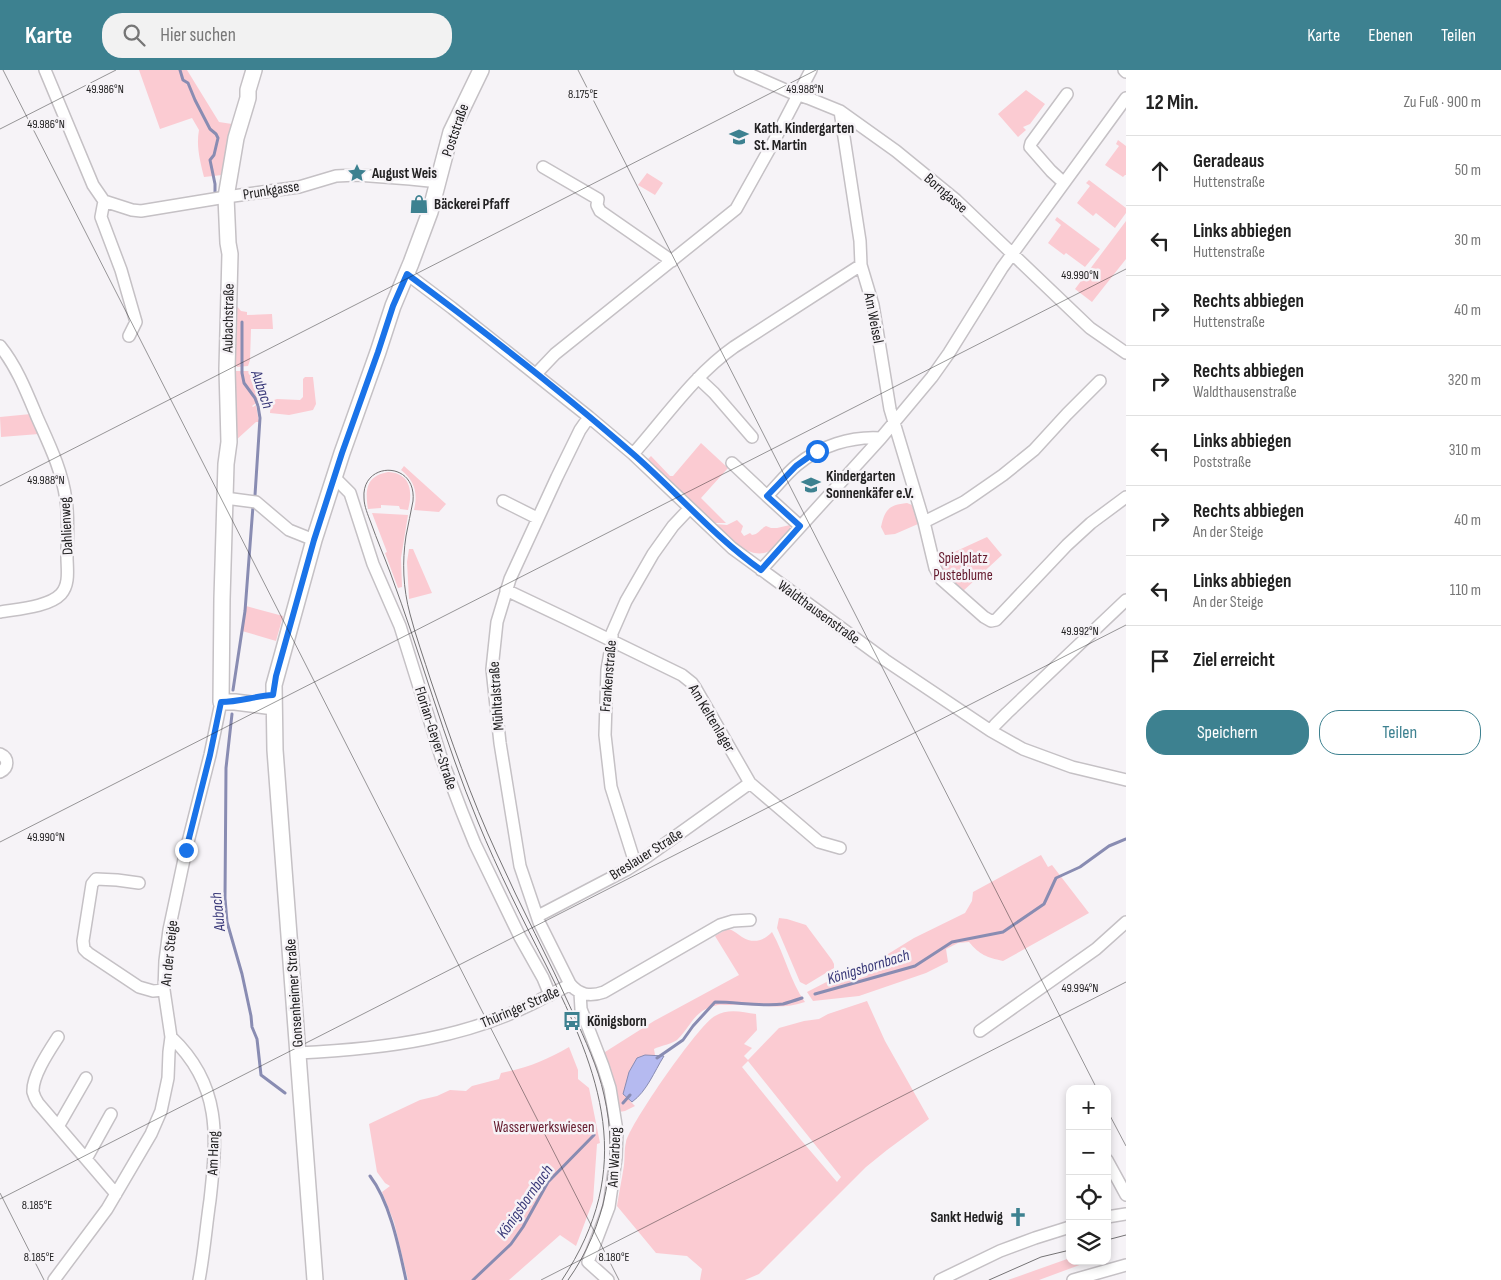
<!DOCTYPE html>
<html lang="de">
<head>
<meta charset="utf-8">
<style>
  :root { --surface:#fff; --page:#f2f2f2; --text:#222; --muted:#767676; --line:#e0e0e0; --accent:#3d8190 }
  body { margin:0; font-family:"Sofia Sans Condensed",sans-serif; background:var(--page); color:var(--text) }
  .controls { position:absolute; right:15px; bottom:15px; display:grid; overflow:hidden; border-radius:10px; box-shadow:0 2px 8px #0003 }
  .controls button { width:45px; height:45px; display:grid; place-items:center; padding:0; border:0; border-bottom:1px solid var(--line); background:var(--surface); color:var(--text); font:25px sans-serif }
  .stop { position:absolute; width:15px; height:15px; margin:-11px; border:4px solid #1a73e8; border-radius:50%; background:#fff }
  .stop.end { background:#1a73e8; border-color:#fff; box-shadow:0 1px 5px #0008 }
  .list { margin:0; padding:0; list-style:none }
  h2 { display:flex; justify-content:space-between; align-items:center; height:65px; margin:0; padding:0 20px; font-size:21px }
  h2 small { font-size:16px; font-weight:400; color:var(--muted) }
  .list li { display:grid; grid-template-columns:32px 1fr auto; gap:15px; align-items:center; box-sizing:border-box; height:70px; padding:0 20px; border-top:1px solid var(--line) }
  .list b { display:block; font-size:19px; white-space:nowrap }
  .list p { margin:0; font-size:16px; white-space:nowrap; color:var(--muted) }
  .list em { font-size:16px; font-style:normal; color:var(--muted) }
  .actions { display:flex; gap:10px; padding:15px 20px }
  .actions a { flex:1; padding:11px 0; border:1px solid var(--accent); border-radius:20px; text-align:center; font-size:18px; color:var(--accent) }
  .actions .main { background:var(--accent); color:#fff }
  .icon { flex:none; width:28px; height:28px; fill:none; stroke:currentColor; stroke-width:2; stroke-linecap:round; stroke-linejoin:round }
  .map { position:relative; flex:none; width:1126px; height:1210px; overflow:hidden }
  header { display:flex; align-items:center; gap:30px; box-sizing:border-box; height:70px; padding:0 25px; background:var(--accent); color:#fff }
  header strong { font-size:24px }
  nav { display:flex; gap:28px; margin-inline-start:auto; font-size:18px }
  .search { width:350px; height:45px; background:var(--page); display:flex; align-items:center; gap:12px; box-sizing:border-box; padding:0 18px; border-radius:20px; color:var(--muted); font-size:19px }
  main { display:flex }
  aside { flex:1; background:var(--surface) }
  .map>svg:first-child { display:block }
  .green { fill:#fbcbd2; fill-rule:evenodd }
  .water { fill:#b5baf0; stroke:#898cb2 }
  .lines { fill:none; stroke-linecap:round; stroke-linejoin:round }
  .stream { stroke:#898cb2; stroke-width:3 }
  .street-casing { stroke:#c5c1c5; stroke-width:14 }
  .secondary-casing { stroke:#c5c1c5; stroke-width:18 }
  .street { stroke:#fff; stroke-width:11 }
  .secondary { stroke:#fff; stroke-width:15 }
  .tram { stroke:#757375; stroke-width:1 }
  .route { stroke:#1a73e8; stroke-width:6 }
  .ticks { fill:none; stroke:#222122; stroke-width:1; stroke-opacity:0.45 }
  .labels { text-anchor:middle; stroke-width:5; stroke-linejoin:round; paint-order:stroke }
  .poi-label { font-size:15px; font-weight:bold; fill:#222122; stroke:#f6f3f7; text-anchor:start }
  .street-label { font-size:15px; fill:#222122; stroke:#f6f3f7 }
  .park-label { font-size:15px; fill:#641a2d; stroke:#f6f3f7 }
  .water-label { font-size:16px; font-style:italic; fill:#393979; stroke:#f6f3f7 }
  .ticks-label { font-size:12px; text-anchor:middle; fill:#222122; stroke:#f6f3f7; stroke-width:5; stroke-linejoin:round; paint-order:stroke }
</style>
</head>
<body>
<header>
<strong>Karte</strong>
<div class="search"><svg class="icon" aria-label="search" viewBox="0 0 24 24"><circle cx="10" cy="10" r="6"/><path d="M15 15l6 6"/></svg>Hier suchen</div>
<nav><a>Karte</a><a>Ebenen</a><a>Teilen</a></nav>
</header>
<main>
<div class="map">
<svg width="1126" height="1210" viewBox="0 0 1126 1210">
  <rect width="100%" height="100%" fill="#f6f3f7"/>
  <path class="green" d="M139,0h48l32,52 13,2 -10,51 -18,2c-4,-16 -8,-31 -5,-47l-7,-12 -32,11z
    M1026,20l19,14 -15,20 -7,3 3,3 -8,7 -20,-23z
    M1118,70l8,6v29h-1l-2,2 -18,-12 14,-19 -3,-2z
    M647,103l16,10 -8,12 -17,-10z
    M1089,110l37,28v5l-11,15 -19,-15 -3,3 -16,-13 13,-17 -4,-3z
    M1057,147l43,32 -15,18 -19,-14 -2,2 -16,-12 13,-18 -6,-5z
    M1126,151v38l-34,43 -17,-13z
    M235,234l6,7 6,1v3l25,-1 1,15h-22l-1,31 -2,6 -11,1 -2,-4z
    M236,301h25v25l3,2 -12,8 1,1 3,-2 3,17h-3l-21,19z
    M305,307h8l3,27 -3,6 -24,5 -19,-2 1,-12 6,-2 23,1 3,-3v-18z
    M31,344l8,20 -38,3 -1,-20z
    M701,373l27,25 -27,30 25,25h-13l-65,-64 3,-3 19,20h3z
    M404,396l42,38 -7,8 -25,-2c4,-17 1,-29 -13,-40z
    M388,402c23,1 25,20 20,38l-8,-1 -1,-3 -18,-1v3l-13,1c-3,-19 -2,-33 20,-37z
    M907,433l5,2 6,19 -23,10 -10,1 -4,-8c4,-18 8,-22 26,-24z
    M372,443l36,2 -7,43 1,29 -4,1 -13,-35 2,-1z
    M737,450l6,6 -2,6 3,4 6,-3 2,2c7,-1 8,-6 14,-9l5,2h6l13,-3 1,1c-2,8 -9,13 -14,19 -21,23 -46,-6 -62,-21l12,1z
    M987,467l15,18 -40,37c-11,-11 -19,-17 -23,-33z
    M409,479h4l19,44 -23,6 -2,-37z
    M246,536l37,10 -7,25 -34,-10z
    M1041,785l7,12 4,-2 37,48 -86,48c-17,-4 -23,-6 -34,-19l-11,1 -12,6 2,13 -22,11 -67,23 -46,5 -6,-9 35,-18 1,4 11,2 13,-4 8,-14 39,-24 51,-25 7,-12 1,-9z
    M779,848l8,1 19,6 26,35 2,4v4l-28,17 -6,-3 -23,-54z
    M727,859c7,1 9,4 15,8 11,7 22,4 30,-5 13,23 18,49 33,70 -25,9 -49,1 -76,3 -5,0 -10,-1 -15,1 -20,5 -23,20 -36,33 -3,4 -18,7 -24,10l1,6h-10l-22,39 12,12 -10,5 -6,1 -15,-52 1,-8 49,-31 85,-46 -24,-39z
    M867,931l18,40 44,78 -42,31 -21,17 -107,107 -14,6h-45l2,-11 -15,-13 -31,-3 -39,-47c2,-14 5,-27 7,-41 1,-7 0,-15 2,-23 4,-18 73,-118 89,-126 13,-8 27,-4 41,-2l1,16 -13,14 8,4 -8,8 4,4 31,-32 25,-7 15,-2 9,-5zM748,991l93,116 -4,5 -36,-42 -59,-73z
    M569,977l9,23v9l11,9 11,55 -3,1 -4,57 -17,45 -16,-11 -51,45h-101l-14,-58 -12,-30 8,-6 -5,-3 -8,-11 -8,-48 51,-24 17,-4 13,-6 16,1 6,-5 27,-7 2,-6c26,-5 46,-13 68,-26z
    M1070,1188v3h15v2l-46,17h-31z"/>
  <path class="water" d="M645,985l19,1c-10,16 -17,35 -32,46l-9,-8 6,-22 8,-14z"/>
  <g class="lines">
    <path class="stream" d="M180,0l3,10 5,3 7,17 15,29 6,5 2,4 -4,17 -4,5 5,24v8
      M242,252v51l2,10 11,15 3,8 2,12 -5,77
      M233,620l12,-79 8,-105
      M232,644l-6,54 -1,130 2,24 15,52 9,42 1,11 5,12 4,36 24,18
      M815,924l100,-28 37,-24 51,-10 41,-28 12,-26 24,-11 29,-21 17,-7
      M657,988l26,-18 10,-14 22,-24c22,0 48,5 68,2 7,-2 13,-4 19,-6
      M623,1033l7,-8
      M370,1106c20,26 29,72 36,104
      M473,1210l38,-36 12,-17 25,-45 46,-47"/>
    <g class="street-casing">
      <path id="street" d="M45,0l48,115 11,16 28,9 9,1 85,-14 73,-10 37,-11 21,-1 53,4 29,3
        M740,0l50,22 18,6 32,13 56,40 60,49 134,128 36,25
        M1124,0l2,2
        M840,41l20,130 1,24 12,40 17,104 34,113 11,46 6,11 43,38 7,4 5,-1 71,-75 24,-22 35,-26
        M543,97l55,32 -1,6 3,6 72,50
        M1064,113l-13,-12 -21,-24 1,-4 36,-49
        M104,131l-3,16 20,53 15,52 -7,14
        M407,204l45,34 137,109 44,37 99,94 153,112 106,71 32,18 49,18 54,13
        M0,276c17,21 27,47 37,71 12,27 25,53 29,83 3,18 1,38 1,57 0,12 3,27 -6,37 -12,13 -44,15 -61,18
        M536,304l19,-20 181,-145 38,-68 37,-71
        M698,308l16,15 38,44
        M589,347l-9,13 -23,47 -47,102 -13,43 -5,47 8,74 20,123 19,56 31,62c9,11 20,13 34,8l116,-67 13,-4 17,-1
        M633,384c32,-36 61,-79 101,-107l127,-82
        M732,393l35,33
        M335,408l15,15 23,71 27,62 41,131 21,55 13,32 45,93 23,41 7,17
        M225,428l31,4 33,28 25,10
        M503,431l34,17
        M924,452l40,-20 39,-27 31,-25 33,-36 33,-33
        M800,456l-33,-30c10,-10 19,-22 30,-31 23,-19 54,-29 84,-27
        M761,500l120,-132 51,-61 17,-24 53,-85 124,-170
        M506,520l59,28 117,57 10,8 4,6 54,94 69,59 21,6
        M991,661l4,-6 12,-12 119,-113
        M0,684c9,4 9,14 0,18
        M635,793l-24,-76 -6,-52 2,-65 5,-29v-8l14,-32 27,-47 20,-28 16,-17
        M139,813l-22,-3 -21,-1 -4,5 -9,57 1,8 4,4 51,34 14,4 11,-1
        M538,846l88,-46 22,-14 102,-73
        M580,923l1,16 22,57 7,22 7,43 -1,27 -7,49 -21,55 20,18
        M980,961l116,-82 30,-27
        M58,967c-9,14 -26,39 -25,55 1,4 3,8 5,11l78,91
        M171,967c51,48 46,100 39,163 -4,27 -6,54 -11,80
        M298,983c87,-4 175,-15 251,-58 7,-4 14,-6 21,-11
        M59,1055l27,-47
        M86,1089l25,-45
        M1107,1090l19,35
        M1107,1147l19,-3
        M54,1210l53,-71 44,-75 10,-23 7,-33 1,-26 2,-15 -7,-47 1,-29 4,-31 17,-80 24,-95 11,-53
        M940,1210l60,-29 35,-13 35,-11
        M1073,1210l53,-15"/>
    </g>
    <g class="secondary-casing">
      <path id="secondary" d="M254,0l-6,20v8l-12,40 -10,59 2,46 2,11 -3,115 2,73 -3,22 -4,135 -1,103h14l39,5
        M315,1210l-40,-530 -1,-65 40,-145 28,-87 36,-101 15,-46 18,-43 19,-51 21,-80 30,-62"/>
    </g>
    <use href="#street" class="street"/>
    <use href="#secondary" class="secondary"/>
    <path class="tram" d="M1107,1170l19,-5
      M562,1210c75,-113 39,-205 -16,-315 -24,-47 -48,-94 -68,-143 -34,-82 -57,-167 -88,-250 -6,-16 -13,-32 -19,-49 -3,-8 -7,-17 -7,-25 -3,-37 53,-38 49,3 -2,12 -5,23 -7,35 -4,26 -3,52 4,78 6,23 14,45 21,67 20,59 40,117 66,173 24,54 52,105 76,159 12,27 25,54 31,82 15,63 2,132 -36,185
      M989,1210l52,-23 29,-7"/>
  </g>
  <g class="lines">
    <path class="route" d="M186,780l24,-95 11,-53c18,0 34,-6 52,-7l3,-19 38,-136 28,-87 36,-101 15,-46 14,-32c77,57 153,116 225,179 45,39 80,82 129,117l39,-44 -33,-30 29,-30 21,-15"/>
  </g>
  <path class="ticks" d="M3,0l616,1210M578,0l519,1019M0,59l116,-59M0,416l816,-416M0,772l1126,-573M1107,1040l19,36M0,1123l44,87M0,1129l1126,-574M541,1210l585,-298"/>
  <defs>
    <g id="school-bare" transform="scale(1.5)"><path d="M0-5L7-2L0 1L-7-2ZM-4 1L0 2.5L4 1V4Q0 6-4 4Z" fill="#3d8190" stroke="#f6f3f7" stroke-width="2.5" paint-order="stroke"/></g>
    <g id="sight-bare" transform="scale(1.5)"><path d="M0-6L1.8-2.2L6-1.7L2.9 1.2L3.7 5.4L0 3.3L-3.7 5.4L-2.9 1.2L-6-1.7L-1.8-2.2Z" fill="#3d8190" stroke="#f6f3f7" stroke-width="2.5" paint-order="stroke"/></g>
    <g id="shop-bare" transform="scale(1.5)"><path d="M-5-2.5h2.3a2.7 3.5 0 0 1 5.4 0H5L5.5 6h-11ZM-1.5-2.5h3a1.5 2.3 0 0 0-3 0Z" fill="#3d8190" stroke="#f6f3f7" stroke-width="2.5" paint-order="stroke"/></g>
    <g id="bus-bare" transform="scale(1.5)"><path d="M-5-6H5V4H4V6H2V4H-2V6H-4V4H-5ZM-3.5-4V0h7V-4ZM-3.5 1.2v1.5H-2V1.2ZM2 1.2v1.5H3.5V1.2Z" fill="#3d8190" stroke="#f6f3f7" stroke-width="2.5" paint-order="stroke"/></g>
    <g id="church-bare" transform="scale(1.5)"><path d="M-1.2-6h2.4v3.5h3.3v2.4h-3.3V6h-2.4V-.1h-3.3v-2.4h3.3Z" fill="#3d8190" stroke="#f6f3f7" stroke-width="2.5" paint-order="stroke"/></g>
  </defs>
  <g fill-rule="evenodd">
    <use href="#school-bare" x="739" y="67"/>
    <use href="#sight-bare" x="357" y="103"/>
    <use href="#shop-bare" x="419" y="134"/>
    <use href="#school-bare" x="811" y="415"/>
    <use href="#bus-bare" x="572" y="951"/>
    <use href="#church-bare" x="1018" y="1147"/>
  </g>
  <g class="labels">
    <g class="poi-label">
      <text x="754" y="63">Kath. Kindergarten<tspan x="754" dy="17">St. Martin</tspan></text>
      <text x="372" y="108">August Weis</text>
      <text x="434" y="139">Bäckerei Pfaff</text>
      <text x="826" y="411">Kindergarten<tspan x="826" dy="17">Sonnenkäfer e.V.</tspan></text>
      <text x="587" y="956">Königsborn</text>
      <text x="1003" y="1152" text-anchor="end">Sankt Hedwig</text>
    </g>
    <g class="street-label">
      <text transform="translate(455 60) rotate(-71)" y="5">Poststraße</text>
      <text transform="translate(271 120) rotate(-9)" y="5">Prunkgasse</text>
      <text transform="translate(946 123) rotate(41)" y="5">Borngasse</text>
      <text transform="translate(228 248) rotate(-89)" y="5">Aubachstraße</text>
      <text transform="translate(874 248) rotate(79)" y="5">Am Weisel</text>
      <text transform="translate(66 456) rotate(-93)" y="5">Dahlienweg</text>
      <text transform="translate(819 542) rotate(36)" y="5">Waldthausenstraße</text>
      <text transform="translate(608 606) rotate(-85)" y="5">Frankenstraße</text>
      <text transform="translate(496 626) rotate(-94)" y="5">Mühltalstraße</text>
      <text transform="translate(712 648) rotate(59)" y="5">Am Keltenlager</text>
      <text transform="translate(436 668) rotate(72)" y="5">Florian-Geyer-Straße</text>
      <text transform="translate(646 784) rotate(-32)" y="5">Breslauer Straße</text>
      <text transform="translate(169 883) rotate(-84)" y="5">An der Steige</text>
      <text transform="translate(294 923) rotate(-94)" y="5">Gonsenheimer Straße</text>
      <text transform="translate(520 937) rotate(-23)" y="5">Thüringer Straße</text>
      <text transform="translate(213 1083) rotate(-88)" y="5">Am Hang</text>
      <text transform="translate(614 1087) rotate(-87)" y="5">Am Warberg</text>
    </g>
    <g class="park-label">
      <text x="963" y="493">Spielplatz<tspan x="963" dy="17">Pusteblume</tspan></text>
      <text x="544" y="1062">Wasserwerkswiesen</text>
    </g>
    <g class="water-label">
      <text transform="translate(263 319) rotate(71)" y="6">Aubach</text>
      <text transform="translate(217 842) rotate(-96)" y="6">Aubach</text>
      <text transform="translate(868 896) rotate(-17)" y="6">Königsbornbach</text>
      <text transform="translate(524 1131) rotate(-55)" y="6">Königsbornbach</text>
    </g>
  </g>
  <g class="ticks-label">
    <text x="105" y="23">49.986°N</text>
    <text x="805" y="23">49.988°N</text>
    <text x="583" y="28">8.175°E</text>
    <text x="46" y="58">49.986°N</text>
    <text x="1080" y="209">49.990°N</text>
    <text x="46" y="414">49.988°N</text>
    <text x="1080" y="565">49.992°N</text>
    <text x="46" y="771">49.990°N</text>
    <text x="1080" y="922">49.994°N</text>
    <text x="37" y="1139">8.185°E</text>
    <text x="39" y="1191">8.185°E</text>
    <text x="614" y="1191">8.180°E</text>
  </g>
</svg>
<div class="controls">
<button>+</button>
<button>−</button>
<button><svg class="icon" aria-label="locate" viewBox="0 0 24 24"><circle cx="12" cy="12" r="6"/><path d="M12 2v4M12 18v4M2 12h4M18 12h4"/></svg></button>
<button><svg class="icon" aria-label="layers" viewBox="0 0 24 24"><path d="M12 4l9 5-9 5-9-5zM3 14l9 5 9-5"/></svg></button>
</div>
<div class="stop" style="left:817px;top:381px"></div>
<div class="stop end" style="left:186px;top:780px"></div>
</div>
<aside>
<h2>12 Min.<small>Zu Fuß · 900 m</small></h2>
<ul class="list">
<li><svg class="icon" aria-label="ahead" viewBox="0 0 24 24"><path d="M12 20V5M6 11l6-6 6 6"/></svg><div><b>Geradeaus</b><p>Huttenstraße</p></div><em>50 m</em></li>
<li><svg class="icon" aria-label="left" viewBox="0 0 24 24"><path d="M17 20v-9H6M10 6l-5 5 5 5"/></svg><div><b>Links abbiegen</b><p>Huttenstraße</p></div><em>30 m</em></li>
<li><svg class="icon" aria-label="right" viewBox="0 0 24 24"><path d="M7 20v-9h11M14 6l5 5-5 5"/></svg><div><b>Rechts abbiegen</b><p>Huttenstraße</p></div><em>40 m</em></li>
<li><svg class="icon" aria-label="right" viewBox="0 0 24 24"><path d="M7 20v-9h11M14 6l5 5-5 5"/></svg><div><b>Rechts abbiegen</b><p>Waldthausenstraße</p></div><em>320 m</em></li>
<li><svg class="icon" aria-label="left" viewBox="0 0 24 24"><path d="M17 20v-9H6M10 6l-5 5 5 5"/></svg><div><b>Links abbiegen</b><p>Poststraße</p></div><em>310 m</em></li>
<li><svg class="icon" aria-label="right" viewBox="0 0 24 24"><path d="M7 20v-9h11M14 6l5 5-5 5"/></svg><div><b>Rechts abbiegen</b><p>An der Steige</p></div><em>40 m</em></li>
<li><svg class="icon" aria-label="left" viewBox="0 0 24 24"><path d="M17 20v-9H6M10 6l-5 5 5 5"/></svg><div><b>Links abbiegen</b><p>An der Steige</p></div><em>110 m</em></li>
<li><svg class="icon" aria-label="arrive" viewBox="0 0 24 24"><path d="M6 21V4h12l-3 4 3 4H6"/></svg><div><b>Ziel erreicht</b></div></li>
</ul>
<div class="actions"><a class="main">Speichern</a><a>Teilen</a></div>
</aside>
</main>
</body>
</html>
